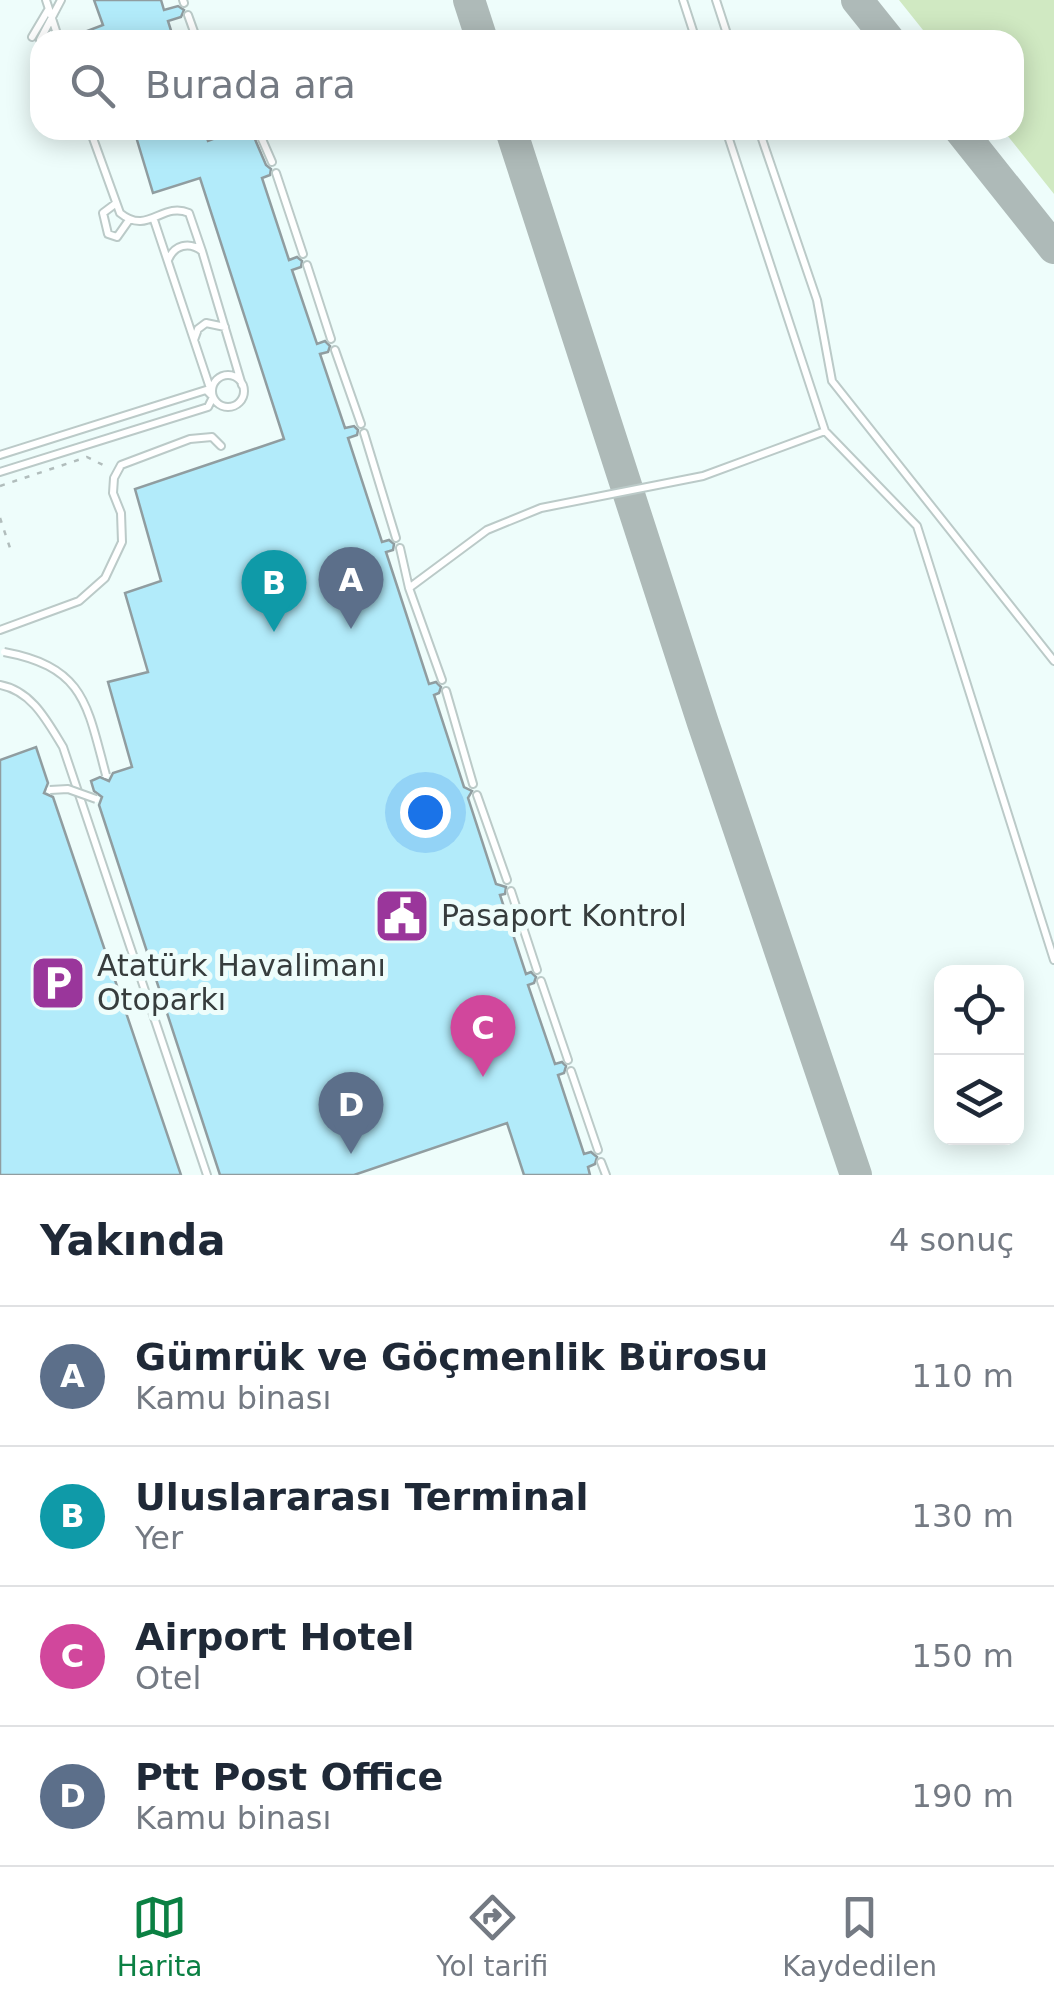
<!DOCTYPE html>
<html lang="tr">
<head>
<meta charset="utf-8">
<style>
  :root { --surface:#fff; --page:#f2f2f3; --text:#1f2937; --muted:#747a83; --line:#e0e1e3; --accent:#0b8043 }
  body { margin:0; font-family:"DejaVu Sans",sans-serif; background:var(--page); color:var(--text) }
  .controls { position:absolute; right:30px; bottom:30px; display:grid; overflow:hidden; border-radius:20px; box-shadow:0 5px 25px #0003 }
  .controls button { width:90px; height:90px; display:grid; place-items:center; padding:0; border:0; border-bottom:2px solid var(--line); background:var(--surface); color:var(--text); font:50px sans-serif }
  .you { position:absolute; left:425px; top:812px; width:35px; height:35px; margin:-25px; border:8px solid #fff; border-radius:50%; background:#1a73e8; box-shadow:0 0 0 15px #1a73e833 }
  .badge { display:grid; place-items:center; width:65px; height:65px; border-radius:50%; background:var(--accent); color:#fff; font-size:32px; font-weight:700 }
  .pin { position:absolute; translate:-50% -82px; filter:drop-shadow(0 2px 5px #0008) }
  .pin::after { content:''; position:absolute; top:52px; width:35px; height:30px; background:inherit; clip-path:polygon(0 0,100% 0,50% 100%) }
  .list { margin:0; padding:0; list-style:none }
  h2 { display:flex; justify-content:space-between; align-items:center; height:130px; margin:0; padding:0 40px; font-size:42px }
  h2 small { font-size:32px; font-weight:400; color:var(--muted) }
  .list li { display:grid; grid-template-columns:65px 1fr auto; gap:30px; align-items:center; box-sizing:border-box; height:140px; padding:0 40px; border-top:2px solid var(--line) }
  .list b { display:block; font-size:38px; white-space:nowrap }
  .list p { margin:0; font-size:32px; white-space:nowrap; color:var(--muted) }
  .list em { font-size:32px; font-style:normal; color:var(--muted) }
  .icon { flex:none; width:55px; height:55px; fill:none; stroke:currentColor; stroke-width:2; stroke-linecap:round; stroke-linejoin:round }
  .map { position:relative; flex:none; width:1054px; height:1175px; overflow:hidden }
  .search { position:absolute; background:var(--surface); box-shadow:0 5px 25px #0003; left:30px; right:30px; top:30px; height:110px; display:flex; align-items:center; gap:25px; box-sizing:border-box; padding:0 35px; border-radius:30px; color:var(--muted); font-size:38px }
  .sheet { height:690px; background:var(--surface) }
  nav { display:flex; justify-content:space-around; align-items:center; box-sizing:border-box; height:140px; border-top:2px solid var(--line); background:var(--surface); font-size:28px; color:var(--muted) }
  nav a { display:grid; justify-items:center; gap:5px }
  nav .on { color:var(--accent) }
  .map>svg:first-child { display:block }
  .green { fill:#d0e9c2 }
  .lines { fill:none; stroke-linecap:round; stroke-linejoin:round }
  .taxiway { stroke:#aebab8; stroke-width:32 }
  .building { fill:#b2ebfa; stroke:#909da0; stroke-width:2.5 }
  .service-casing { stroke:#bbcac8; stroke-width:10 }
  .path { stroke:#b1bdbc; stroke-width:2.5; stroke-dasharray:5 8; stroke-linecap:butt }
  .service { stroke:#fff; stroke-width:6 }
  .service-bridge-casing { stroke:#bbcac8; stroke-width:10; stroke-linecap:butt }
  .service-bridge { stroke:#fff; stroke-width:6 }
  .labels { text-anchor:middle; stroke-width:10; stroke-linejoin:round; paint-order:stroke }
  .poi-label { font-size:30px; fill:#373d3d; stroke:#eefdfb; text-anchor:start }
</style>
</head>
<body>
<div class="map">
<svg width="1054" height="1175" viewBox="0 0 1054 1175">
  <rect width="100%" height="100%" fill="#eefdfb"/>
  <path class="green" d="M899,0h155v194l-51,-64h11v-90h-83z"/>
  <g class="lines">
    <path class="taxiway" d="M469,0l13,40
      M857,0l32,40
      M511,130l192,593 153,452
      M960,130l94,118"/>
  </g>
  <path class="building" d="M94,0h67l3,10 14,-4 6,4 -3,7 -13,4 6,19h-85l-2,-9 16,-6z
    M134,130h70l4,11 29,-11h14l15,35 5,4 -1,6 -8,3 27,82 8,-3 5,4 -1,6 -9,3 25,74 8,-3 5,5 -2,6 -8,2 25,74 9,-2 4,4 -1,5 -9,3 34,104 7,-2 5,4 -1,6 -7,2 43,132 7,-2 5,5 -2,6 -5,2 30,92 8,4 -4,7 28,86 10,3 -1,7 -5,1 26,79 5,-2 5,5 -2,6 -6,2 27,79 7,-2 4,4 -2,7 -6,2 26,79 7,-2 6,5 -2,7 -7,3 2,8h-66l-17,-52 -153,52h-134l-121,-370 3,-8 -8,-6 -3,-10 9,-4 9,4 4,-8 19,-6 -24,-85 40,-10 -23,-79 36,-12 -26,-92 149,-50 -84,-261 -47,15z
    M36,747l12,36 -4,10 9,4 128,378h-181v-415z"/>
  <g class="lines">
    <g class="service-casing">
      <path id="service" d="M46,0l13,40
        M183,0l1,3
        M683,0l13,40
        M716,0l13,40
        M188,15l9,25
        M32,37l16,-27
        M40,40l21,-40
        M90,130l30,83c28,23 42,-12 69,0l13,38
        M258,130l14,32
        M726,130l99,301 92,95 137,434
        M759,130l58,170 15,81 222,280
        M276,173l27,81
        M115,204l-12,9 5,21 9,3 12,-17
        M154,220l57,171
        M168,260c6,-15 21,-19 34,-9l40,134
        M307,265l24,74
        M194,340l4,-11 8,-6 19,4
        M335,350l26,74
        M212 391a16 16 0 1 1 32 0a16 16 0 1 1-32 0Z
        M364,433l32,105
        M0,455l206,-65 7,7
        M0,472l208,-65 5,-10
        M400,548l9,40 33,92
        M409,588l78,-58 54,-22 162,-32 122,-45
        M0,630l79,-29 26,-23 17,-36 -1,-29 -8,-20 1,-15 7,-13 69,-26 22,-2 9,9
        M0,685c32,6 47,36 63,62l144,428
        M446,691l27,93
        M477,795l30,85
        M511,891l26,79
        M541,981l27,79
        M571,1071l27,79
        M601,1162l5,13"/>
    </g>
    <path class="path" d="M0,486l87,-29 20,10
      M0,518l10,30"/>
    <use href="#service" class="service"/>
    <g class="service-bridge-casing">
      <path id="service-bridge" d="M4,652c81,15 83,53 102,123
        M50,790l18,-1 28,10"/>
    </g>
    <use href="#service-bridge" class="service-bridge"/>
  </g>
  <defs>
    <g id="civic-square" transform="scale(2.875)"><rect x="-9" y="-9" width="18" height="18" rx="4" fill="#9a369b" stroke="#eefdfb"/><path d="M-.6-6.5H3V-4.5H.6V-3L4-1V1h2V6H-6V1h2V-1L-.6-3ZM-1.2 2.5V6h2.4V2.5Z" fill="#fff"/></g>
    <g id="parking-square" transform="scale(2.875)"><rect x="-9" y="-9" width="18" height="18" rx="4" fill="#9a369b" stroke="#eefdfb"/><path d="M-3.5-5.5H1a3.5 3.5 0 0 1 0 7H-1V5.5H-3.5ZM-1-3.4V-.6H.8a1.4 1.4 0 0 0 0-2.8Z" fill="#fff"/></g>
  </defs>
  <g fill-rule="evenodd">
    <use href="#civic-square" x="402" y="916"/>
    <use href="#parking-square" x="58" y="983"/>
  </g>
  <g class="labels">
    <g class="poi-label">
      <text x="441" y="926">Pasaport Kontrol</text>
      <text x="97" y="976">Atatürk Havalimanı<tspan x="97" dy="34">Otoparkı</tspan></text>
    </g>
  </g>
</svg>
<div class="controls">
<button><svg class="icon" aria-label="locate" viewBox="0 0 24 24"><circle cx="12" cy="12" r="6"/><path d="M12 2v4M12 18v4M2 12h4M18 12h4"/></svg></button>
<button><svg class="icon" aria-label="layers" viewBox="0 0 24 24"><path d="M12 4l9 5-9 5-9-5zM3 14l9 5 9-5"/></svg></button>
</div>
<div class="you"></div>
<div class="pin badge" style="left:351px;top:629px;background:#5c6f8a">A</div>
<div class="pin badge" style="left:274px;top:632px;background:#0f9aa8">B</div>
<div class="pin badge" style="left:483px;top:1077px;background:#d1479c">C</div>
<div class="pin badge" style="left:351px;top:1154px;background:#5c6f8a">D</div>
<div class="search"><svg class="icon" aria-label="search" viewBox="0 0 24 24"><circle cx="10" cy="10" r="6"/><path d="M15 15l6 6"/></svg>Burada ara</div>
</div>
<section class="sheet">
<h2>Yakında<small>4 sonuç</small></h2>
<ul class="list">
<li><span class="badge" style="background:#5c6f8a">A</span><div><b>Gümrük ve Göçmenlik Bürosu</b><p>Kamu binası</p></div><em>110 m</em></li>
<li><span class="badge" style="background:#0f9aa8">B</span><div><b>Uluslararası Terminal</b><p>Yer</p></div><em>130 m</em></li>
<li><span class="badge" style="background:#d1479c">C</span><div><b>Airport Hotel</b><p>Otel</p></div><em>150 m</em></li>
<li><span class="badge" style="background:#5c6f8a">D</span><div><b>Ptt Post Office</b><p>Kamu binası</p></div><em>190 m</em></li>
</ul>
</section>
<nav>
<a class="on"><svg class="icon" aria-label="map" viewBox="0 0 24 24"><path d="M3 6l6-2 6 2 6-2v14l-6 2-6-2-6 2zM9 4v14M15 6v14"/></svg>Harita</a>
<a><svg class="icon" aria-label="directions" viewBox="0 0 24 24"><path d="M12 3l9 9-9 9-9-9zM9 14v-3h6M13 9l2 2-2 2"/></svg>Yol tarifi</a>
<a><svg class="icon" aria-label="saved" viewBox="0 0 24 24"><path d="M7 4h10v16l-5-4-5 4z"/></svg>Kaydedilen</a>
</nav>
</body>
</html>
